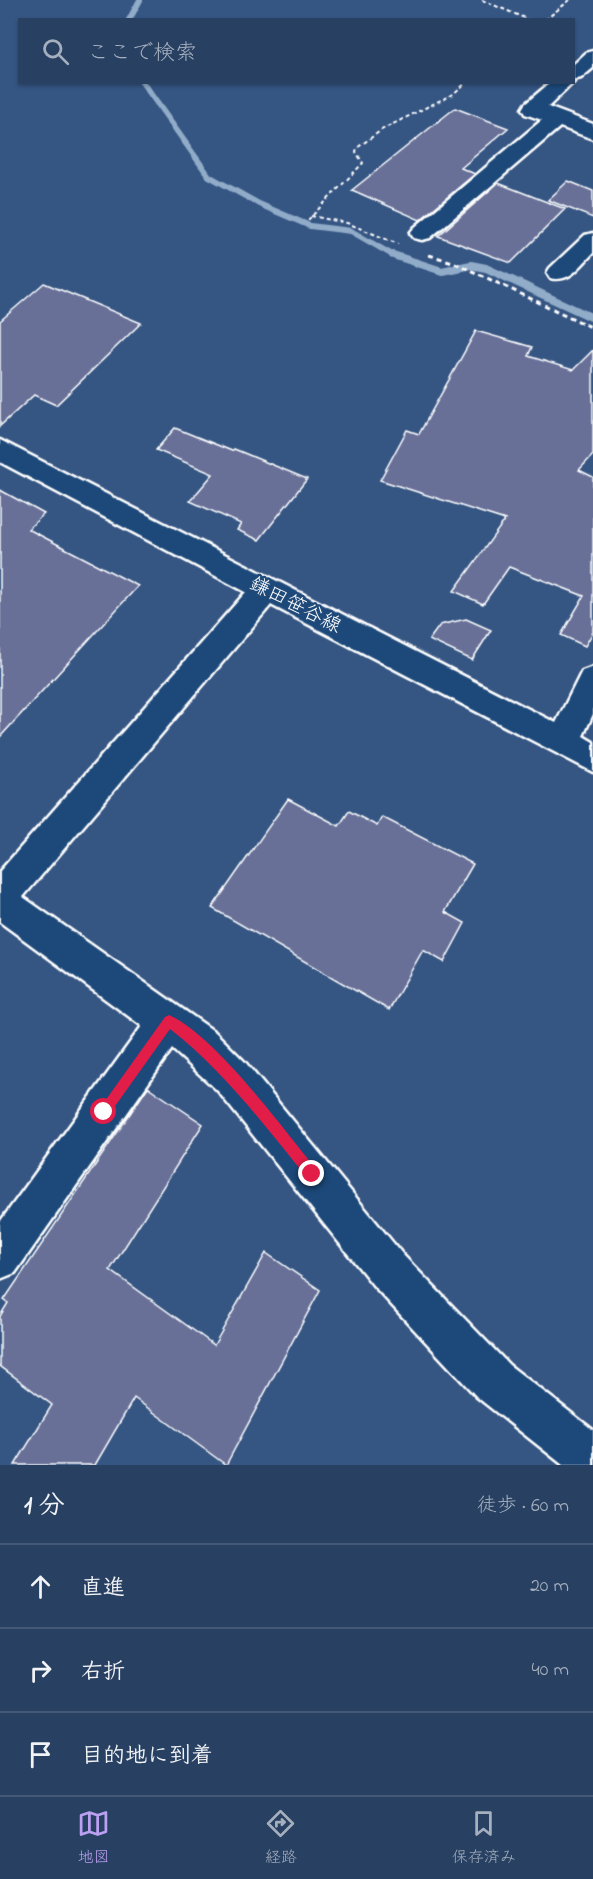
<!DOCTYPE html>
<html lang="ja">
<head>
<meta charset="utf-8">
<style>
  :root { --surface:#284062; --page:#304768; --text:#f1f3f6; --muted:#a5afbe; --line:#445977; --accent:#bca0f2 }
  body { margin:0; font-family:"Indie Flower","Klee One",sans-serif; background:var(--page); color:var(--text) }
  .stop { position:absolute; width:18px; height:18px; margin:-14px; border:4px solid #e11d48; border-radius:50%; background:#fff }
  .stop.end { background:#e11d48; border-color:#fff; box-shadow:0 2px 6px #0008 }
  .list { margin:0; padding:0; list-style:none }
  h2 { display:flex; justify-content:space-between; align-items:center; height:78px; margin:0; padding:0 24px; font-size:26px }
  h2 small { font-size:20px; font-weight:400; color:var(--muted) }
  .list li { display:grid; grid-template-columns:39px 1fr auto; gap:18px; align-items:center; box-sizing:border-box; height:84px; padding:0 24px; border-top:2px solid var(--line) }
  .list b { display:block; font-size:22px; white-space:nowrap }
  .list em { font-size:20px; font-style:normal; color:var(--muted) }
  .icon { flex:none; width:33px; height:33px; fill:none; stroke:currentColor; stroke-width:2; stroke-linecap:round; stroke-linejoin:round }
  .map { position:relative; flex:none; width:593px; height:1465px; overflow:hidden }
  .search { position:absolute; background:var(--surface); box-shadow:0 2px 4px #0004; left:18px; right:18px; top:18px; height:66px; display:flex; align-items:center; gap:15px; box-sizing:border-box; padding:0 21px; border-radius:0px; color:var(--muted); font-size:22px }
  .sheet { height:330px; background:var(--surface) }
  nav { display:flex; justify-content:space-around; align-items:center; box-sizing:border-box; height:84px; border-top:2px solid var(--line); background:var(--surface); font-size:16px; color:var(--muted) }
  nav a { display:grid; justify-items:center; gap:3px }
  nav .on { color:var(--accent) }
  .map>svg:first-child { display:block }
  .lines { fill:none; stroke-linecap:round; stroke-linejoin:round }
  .stream-far1 { stroke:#91acc8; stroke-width:6 }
  .stream { stroke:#91acc8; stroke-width:8 }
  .building { fill:#677098; stroke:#fff; stroke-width:1.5 }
  .minor-casing { stroke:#fff; stroke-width:5 }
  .path-far1 { stroke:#fff; stroke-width:2; stroke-dasharray:4 3; stroke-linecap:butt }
  .path { stroke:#fff; stroke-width:3; stroke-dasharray:5 4; stroke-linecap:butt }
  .minor { fill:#1f4a7a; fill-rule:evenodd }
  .route { fill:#e11d48 }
  .labels { text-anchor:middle; stroke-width:4.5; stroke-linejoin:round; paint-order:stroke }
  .street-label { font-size:20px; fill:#fff; stroke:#1f4a7a }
</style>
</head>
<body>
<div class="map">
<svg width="593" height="1465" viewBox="0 0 593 1465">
  <rect width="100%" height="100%" fill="#355583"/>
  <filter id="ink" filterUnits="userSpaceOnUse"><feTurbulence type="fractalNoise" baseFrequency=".0167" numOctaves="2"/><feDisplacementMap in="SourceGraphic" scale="12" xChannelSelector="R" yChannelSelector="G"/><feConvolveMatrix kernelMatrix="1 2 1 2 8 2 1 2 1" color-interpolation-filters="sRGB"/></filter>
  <g filter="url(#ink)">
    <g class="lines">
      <path class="stream-far1" d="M129,20l11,-20
        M142,82l67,94 50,28 51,22 41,5 45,26"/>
      <path class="stream" d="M393,255l49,16 29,-6 15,3 107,50"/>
    </g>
    <path class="building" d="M455,108l53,20 -47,40 14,6 -55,46 -68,-30z
      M568,181l25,10v27l-45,-18z
      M498,183l67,26 -54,54 -73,-27z
      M44,283l97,40 -85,82 -22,-10 -34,31v-105z
      M476,331l56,16 -4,9 45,14 20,-20v105l-14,15 14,7v155l-8,14 -24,-11 23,-39 -75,-29 -26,37 -29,-13 51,-71 -125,-40 27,-50 12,4z
      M175,428l57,23 2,-2 73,30 -48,61 -22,-10 4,-6 -51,-23 23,-27 -57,-24z
      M0,490l44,24 -16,15 110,57 -138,151z
      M466,619l25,11 -19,30 -43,-20 11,-15z
      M288,799l51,27 10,-15 28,15 5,-9 91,47 -28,48 20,11 -21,39 -21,-12 -34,60 -177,-102z
      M148,1087l55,37 -93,146 104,75 52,-92 54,37 -94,175 -92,-67 -39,67h-80l37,-60 -52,-39v-50l8,-13 -4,-3z"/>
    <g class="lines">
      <g class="minor-casing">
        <path id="minor" d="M593,51v17l-12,10 -7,2v-16l12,-11z
          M574,81v1l-26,25 45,17v15l-33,-12 -130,111 -8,2 -8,-2 -4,-5 4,-5 128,-108 -17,-6 -3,-5 3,-5 26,-22z
          M593,233v20c-13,13 -23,30 -43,25l-3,-5 3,-5 35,-33z
          M0,440l556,283 26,-52 11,-4v47l-10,22 10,6v30l-322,-167 -248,292 192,135 30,30 158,193 106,110 84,65v35h-30l-86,-68 -104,-112 -156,-195 -45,-41 -157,224 -15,6v-57l142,-196 -142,-104v-51l246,-279 -246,-130z"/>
      </g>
      <path class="path-far1" d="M482,0l47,20
        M545,20l25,-20
        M311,216l36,7 51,21
        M308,220l55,-57 -7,-11 1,-4 26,-19 70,-35 14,-12
        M428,255l6,2"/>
      <path class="path" d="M429,255l24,7 140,66"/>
      <use href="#minor" class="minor"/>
    </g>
  </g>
  <path class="route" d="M169,1015c47,21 114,114 148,155v9h-9c-43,-53 -84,-108 -138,-150l-62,87h-8v-8l65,-91z"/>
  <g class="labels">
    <g class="street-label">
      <text transform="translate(296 604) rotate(27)" y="7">鎌田笹谷線</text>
    </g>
  </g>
</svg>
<div class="stop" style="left:104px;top:1112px"></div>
<div class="stop end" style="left:312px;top:1174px"></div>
<div class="search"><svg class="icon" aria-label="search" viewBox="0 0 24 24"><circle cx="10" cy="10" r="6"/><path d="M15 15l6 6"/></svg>ここで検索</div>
</div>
<section class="sheet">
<h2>1 分<small>徒歩 · 60 m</small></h2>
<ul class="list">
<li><svg class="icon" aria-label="ahead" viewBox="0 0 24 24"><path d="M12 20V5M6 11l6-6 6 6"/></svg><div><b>直進</b></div><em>20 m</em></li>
<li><svg class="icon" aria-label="right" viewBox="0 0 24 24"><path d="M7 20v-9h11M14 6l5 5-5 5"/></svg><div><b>右折</b></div><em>40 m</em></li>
<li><svg class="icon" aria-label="arrive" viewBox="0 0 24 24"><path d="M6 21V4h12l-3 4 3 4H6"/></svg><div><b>目的地に到着</b></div></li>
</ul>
</section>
<nav>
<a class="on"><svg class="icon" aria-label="map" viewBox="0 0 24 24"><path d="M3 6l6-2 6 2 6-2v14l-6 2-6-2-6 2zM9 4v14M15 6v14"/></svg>地図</a>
<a><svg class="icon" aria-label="directions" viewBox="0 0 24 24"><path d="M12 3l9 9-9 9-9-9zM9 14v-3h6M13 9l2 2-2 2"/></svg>経路</a>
<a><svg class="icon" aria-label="saved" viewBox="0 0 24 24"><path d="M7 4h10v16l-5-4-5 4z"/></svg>保存済み</a>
</nav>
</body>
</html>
